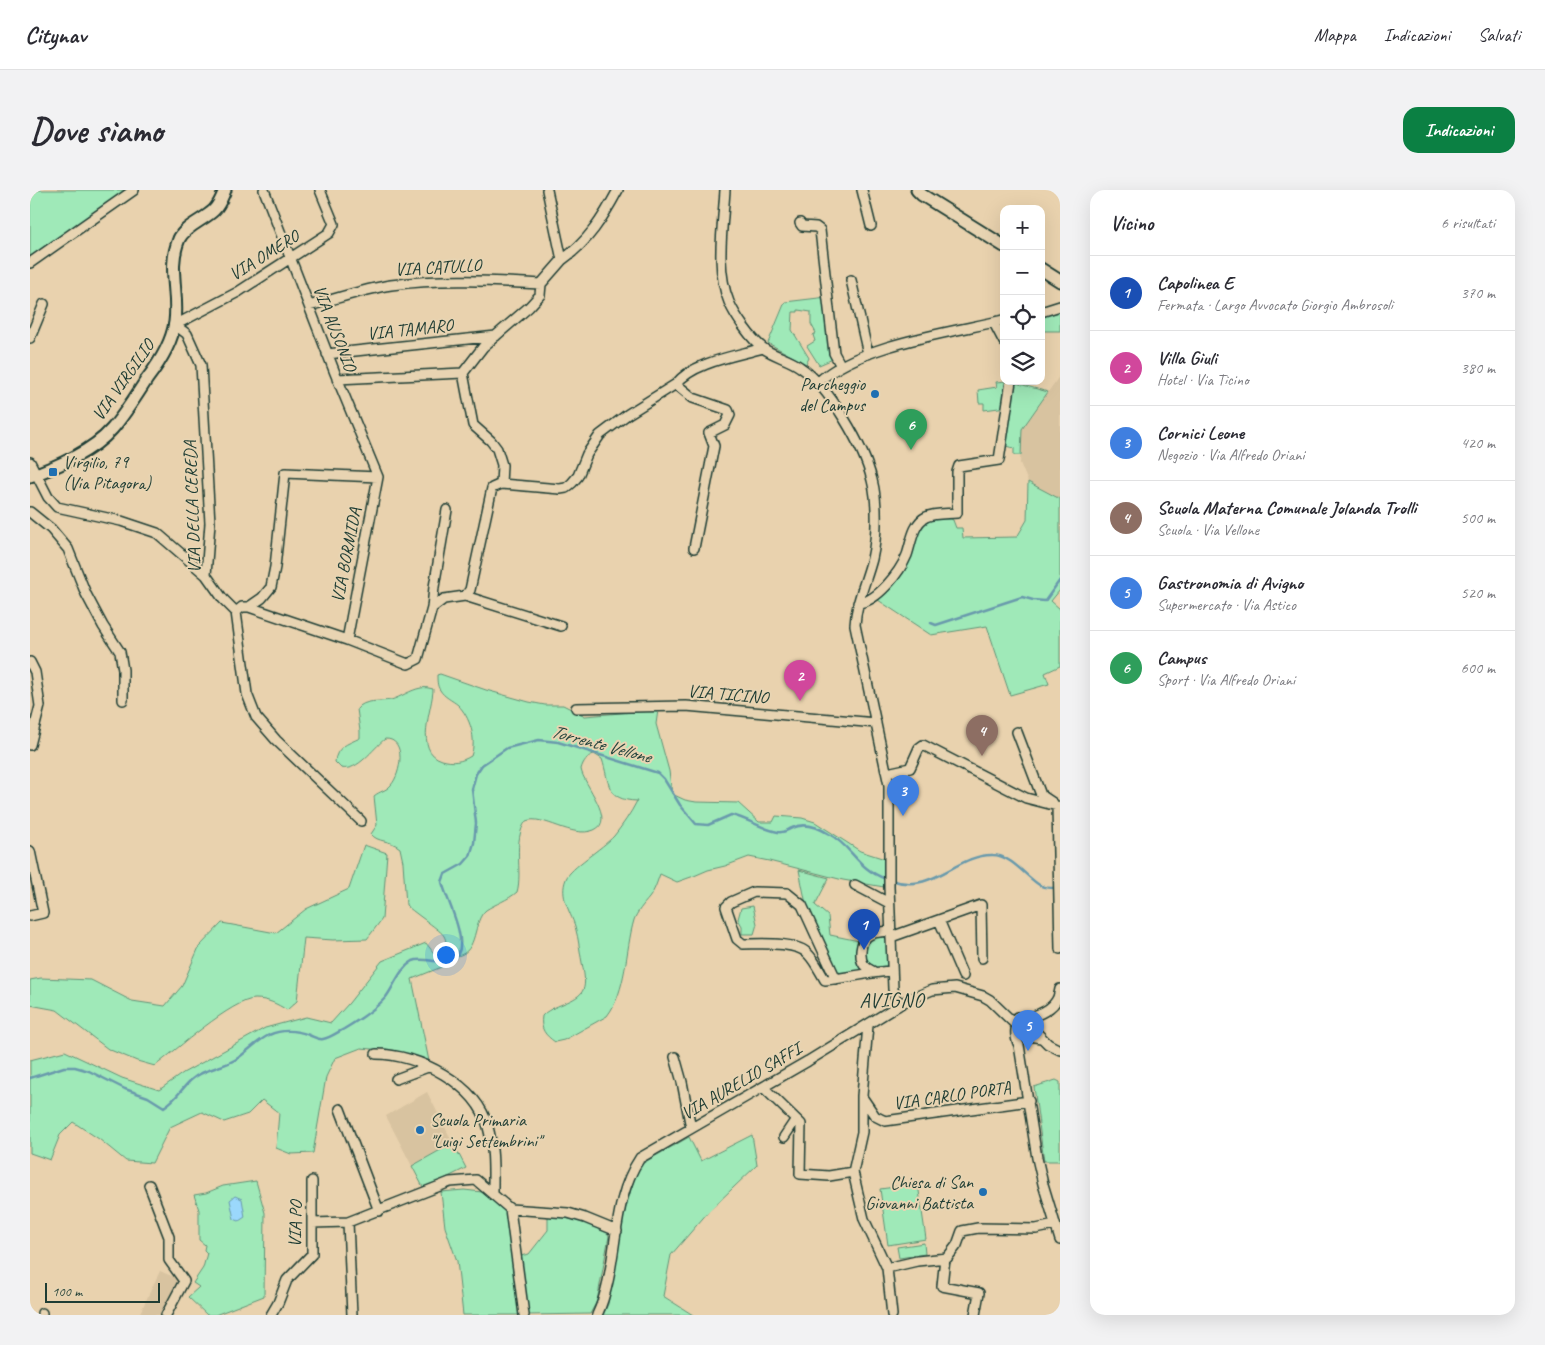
<!DOCTYPE html>
<html lang="it">
<head>
<meta charset="utf-8">
<style>
  :root { --surface:#fff; --page:#f2f2f3; --text:#2b2b33; --muted:#7c7c81; --line:#e1e1e2; --accent:#0b8043 }
  body { margin:0; font-family:Caveat,sans-serif; background:var(--page); color:var(--text) }
  .controls { position:absolute; right:15px; top:15px; display:grid; overflow:hidden; border-radius:10px; box-shadow:0 5px 20px #0002 }
  .controls button { width:45px; height:45px; display:grid; place-items:center; padding:0; border:0; border-bottom:1px solid var(--line); background:var(--surface); color:var(--text); font:25px sans-serif }
  .scale { position:absolute; left:15px; bottom:12px; width:115px; box-sizing:border-box; padding-left:5px; border:2px solid #1f3d34; border-top:0; font-size:14px; line-height:18px; white-space:nowrap; color:#1f3d34; -webkit-text-stroke:4px #e8d4b2; paint-order:stroke }
  .you { position:absolute; left:415px; top:764px; width:18px; height:18px; margin:-12px; border:4px solid #fff; border-radius:50%; background:#1a73e8; box-shadow:0 0 0 8px #1a73e833 }
  .badge { display:grid; place-items:center; width:32px; height:32px; border-radius:50%; background:var(--accent); color:#fff; font-size:16px; font-weight:700 }
  .pin { position:absolute; translate:-50% -41px; filter:drop-shadow(0 1px 2px #0008) }
  .pin::after { content:''; position:absolute; top:26px; width:18px; height:15px; background:inherit; clip-path:polygon(0 0,100% 0,50% 100%) }
  .list { margin:0; padding:0; list-style:none }
  h2 { display:flex; justify-content:space-between; align-items:center; height:65px; margin:0; padding:0 20px; font-size:21px }
  h2 small { font-size:16px; font-weight:400; color:var(--muted) }
  .list li { display:grid; grid-template-columns:32px 1fr auto; gap:15px; align-items:center; box-sizing:border-box; height:75px; padding:0 20px; border-top:1px solid var(--line) }
  .list b { display:block; font-size:19px; white-space:nowrap }
  .list p { margin:0; font-size:16px; white-space:nowrap; color:var(--muted) }
  .list em { font-size:16px; font-style:normal; color:var(--muted) }
  .icon { flex:none; width:28px; height:28px; fill:none; stroke:currentColor; stroke-width:2; stroke-linecap:round; stroke-linejoin:round }
  .map { position:relative; flex:none; width:1030px; height:1125px; overflow:hidden; border-radius:15px }
  header { display:flex; align-items:center; gap:30px; box-sizing:border-box; height:70px; padding:0 25px; background:var(--surface); border-bottom:1px solid var(--line) }
  header strong { font-size:24px }
  nav { display:flex; gap:28px; margin-inline-start:auto; font-size:18px }
  .intro { display:flex; align-items:center; justify-content:space-between; box-sizing:border-box; height:120px; padding:0 30px }
  h1 { margin:0; font-size:35px }
  .button { padding:12px 22px; border-radius:15px; background:var(--accent); color:#fff; font-size:18px; font-weight:700 }
  main { display:flex; gap:30px; padding:0 30px }
  aside { flex:1; background:var(--surface); border-radius:15px; box-shadow:0 5px 20px #0002 }
  .map>svg:first-child { display:block }
  .built { fill:#d8c3a0 }
  .green { fill:#9fe9b8; stroke:#5f9376 }
  .water { fill:#9bd8fc; stroke:#699aac }
  .lines { fill:none; stroke-linecap:round; stroke-linejoin:round }
  .stream { stroke:#699aac; stroke-width:2.5 }
  .minor-casing { stroke:#1f3d34; stroke-width:12 }
  .major-casing { stroke:#1f3d34; stroke-width:15 }
  .minor { stroke:#e8d4b2; stroke-width:9 }
  .major { stroke:#e8d4b2; stroke-width:11 }
  .poi-dot { fill:#1f6fb2; stroke:#e8d4b2; stroke-width:2 }
  .labels { text-anchor:middle; stroke-width:4; stroke-linejoin:round; paint-order:stroke }
  .street-label { font-size:18px; fill:#1f3d34; stroke:#e8d4b2 }
  .poi-label { font-size:18px; fill:#1f3d34; stroke:#e8d4b2; text-anchor:end }
  .water-label { font-size:19px; font-style:italic; fill:#25453e; stroke:#e8d4b2 }
  .quarter-label { font-size:20px; letter-spacing:1px; fill:#1f3d34; stroke:#e8d4b2 }
</style>
</head>
<body>
<header>
<strong>Citynav</strong>
<nav><a>Mappa</a><a>Indicazioni</a><a>Salvati</a></nav>
</header>
<div class="intro"><h1>Dove siamo</h1><a class="button">Indicazioni</a></div>
<main>
<div class="map">
<svg width="1030" height="1125" viewBox="0 0 1030 1125">
  <rect width="100%" height="100%" fill="#e9d2ae"/>
  <filter id="ink" filterUnits="userSpaceOnUse"><feTurbulence type="fractalNoise" baseFrequency=".02" numOctaves="2"/><feDisplacementMap in="SourceGraphic" scale="10" xChannelSelector="R" yChannelSelector="G"/><feConvolveMatrix kernelMatrix="1 2 1 2 8 2 1 2 1" color-interpolation-filters="sRGB"/></filter>
  <g filter="url(#ink)">
    <path class="built" d="M1030,185v124l-32,-17 -8,-19 2,-34z
      M397,902l26,51 -41,23 -26,-50z
      M130,1081l21,9 -19,35h-23z"/>
    <path class="green" d="M0,0h95l-95,74z
      M797,107l6,62 -14,6 -12,-19 8,-5 -2,-6 3,-2 -5,-9v-12l-13,-2v2h-5l-1,18 17,28 -3,6 -38,-21 17,-41z
      M1030,122v19h-19v-15z
      M977,191l-1,26 -22,3v-7h-5l-1,-13 19,-3 -1,-5z
      M982,192l36,10 -26,37 -1,26h-7v-7l-9,-2z
      M998,292l32,17v91l-9,11 9,8v57l-15,7 4,11 -39,11 -23,-69 -56,9 -53,-35c13,-11 27,-28 33,-44 4,-9 6,-26 13,-33 7,-5 19,-4 27,-4l2,1 3,8h6l1,10 54,-1 10,-17z
      M410,484l46,16 43,12 16,3h18l22,11 73,-6 -2,14 13,47 3,23 13,6 11,2 42,1 21,19h14l3,-6 26,2 13,4 45,29 25,8 -1,28 -41,-7 -74,-19 -20,-4 -24,9 -17,4 -14,6 -17,6 -17,-8c-3,8 -5,16 -11,24 -6,7 -12,14 -15,22 -9,31 -7,70 -27,96l-43,24 -9,2c-10,-7 -15,-13 -13,-26 9,-11 36,-14 41,-26 3,-6 1,-16 0,-22 -3,-14 -4,-28 -8,-42 -5,-15 -16,-30 -9,-47 4,-11 37,-31 48,-43 8,-10 17,-23 23,-35 -32,-1 -27,-18 -35,-42l-8,-5c-7,2 -11,8 -13,15 2,15 36,52 13,61 -22,9 -51,-16 -68,-9 -14,19 -3,51 -9,71 -9,8 -22,12 -31,18 -14,11 -7,42 -29,46 -5,0 -7,-1 -11,-4 0,-5 1,-11 -2,-16 -2,-5 -30,-23 -38,-31l-3,-43 -3,-14c-11,-9 -22,-5 -29,-14l6,-9 -3,-29c6,-5 12,-5 17,-11 10,-11 16,-47 -6,-46 -12,9 -27,33 -44,29l-6,-6c1,-15 12,-18 25,-24v-7l-3,-22c7,-10 23,-7 34,-9 10,-3 19,-10 30,-12 4,-1 8,0 12,1 0,19 -20,62 9,71 11,3 19,2 29,-4 6,-17 -1,-39 -13,-51 -6,-5 -14,-8 -18,-15 -3,-4 -3,-10 -3,-15z
      M334,655l23,8 -5,66 -15,20 -34,1 -29,-2 -7,63 -10,9c-10,-6 -19,-11 -32,-11 -22,0 -80,52 -100,67l-18,-5 -29,-12 -51,-39 -27,-5v-25l11,-2 50,2 41,21 33,5 17,-20 17,-39 23,-24 54,10 30,-24 43,-20z
      M769,680l30,8 -14,27 13,11 2,19 29,6 5,30 -25,5 -32,-67z
      M723,716l4,18 -3,10h-12v-8l-4,-7 3,-11z
      M847,747h12l1,32 -13,1 -12,-8v-18l5,-4z
      M396,753l18,23 -32,13 18,87 -35,-15 -34,-3 -26,10 -9,19 -13,76 -22,1 -15,-6 3,-35 -17,-13 -14,14 -24,8 -22,-10 -32,15 -18,36 -26,-2 -27,-22 -26,-17 -13,13 -10,25 -20,-7v-93l35,-9 57,27 37,12 24,-17 82,-45 41,-11 25,6 18,-20 33,-42z
      M1026,890l4,2v79h-16l-10,-74z
      M722,945l5,30 -48,46 -38,44 -8,41 30,19h-90l5,-11 14,-84 16,-54 51,-29 12,24z
      M423,953l13,25 -42,21 -12,-23z
      M226,991l9,32 -1,83 -49,19h-8l-19,-18 11,-10 -6,-4 10,-15 4,-15 -3,-3 1,-5 -6,-5v-30l-5,-15 12,-2 17,-7z
      M888,994l8,55 -38,6 -8,-56z
      M434,1000l18,2 24,17 15,106h-58l-6,-54 -12,-34 -4,-35z
      M518,1024l57,13 4,9 -12,65 -7,13 -62,1 -8,-59 9,-2 19,-24z
      M894,1053l1,11 -26,4 -2,-11z"/>
    <path class="water" d="M205,1006l7,3 3,18 -6,4 -5,-2 -4,-19z"/>
    <g class="lines">
      <path class="stream" d="M901,433l5,2 86,-28 11,3 12,1 15,-21
        M861,690c42,15 65,-26 102,-25 18,0 34,23 48,31 4,2 10,2 15,2
        M0,888l34,-11h11l14,4 36,18 23,8 16,10c13,-8 17,-18 27,-27 13,-12 33,-12 47,-22 11,-8 19,-17 31,-23 14,-6 26,-5 40,0 5,2 9,5 14,4 7,-1 15,-7 21,-10 15,-9 31,-19 42,-32 9,-12 13,-28 27,-36 13,-6 37,10 45,-7 9,-17 -11,-53 -16,-72l3,-8 18,-10 7,-8 4,-13 2,-20 -4,-34 4,-15 6,-9 25,-17 32,-8 19,2 100,31 6,6 16,26 16,19 12,1 23,-10c16,3 30,14 47,17 7,1 9,-2 14,-4 13,-6 26,-1 37,6 23,12 28,35 57,45"/>
      <g class="minor-casing">
        <path id="minor" d="M234,0l71,183 43,104
          M290,0l14,34 -5,9 -91,59 -63,33 12,9 14,31 9,158 -4,52 17,24 13,13 11,82 9,23 20,23 85,81
          M695,0c-2,36 -10,78 4,112 6,14 22,37 34,46 11,8 26,11 37,19 29,19 64,80 72,113 6,22 5,58 0,79 -6,23 -16,43 -17,66l34,160v102l4,102 5,17
          M832,0l9,36
          M770,33l2,3 14,1 4,3 14,123 7,13
          M532,70c26,-18 41,-42 56,-70
          M0,73l104,-73
          M821,90l17,74
          M279,116c27,-7 55,-17 82,-21 50,-7 101,-4 150,-1
          M1011,122l19,-6
          M964,133l10,19
          M0,148l14,-34
          M297,164l169,-18
          M307,189l126,-6
          M788,192c43,-38 130,-49 186,-62
          M646,194l17,14 35,12 2,5 -5,10 -16,8 5,13 -20,102
          M0,272l18,35 9,10 64,14 36,12 49,42
          M471,294l1,-19 -5,-16 -6,-8 -18,-16 -10,-52 20,-26 46,-40 11,-12 1,-11 21,-24 -15,-70
          M0,322l21,17 17,20 18,45 17,32 17,26 3,18v30
          M435,406l96,30
          M828,413c19,-1 42,-31 49,-48 4,-11 6,-32 19,-38 8,-4 21,-3 31,-4v-41l2,-6 40,-6 12,-79
          M219,417l98,33 61,24 10,-5 14,-51 12,-9 21,-3 5,-6 22,-102 9,-4 59,5 6,-1 6,-5 6,-7 9,-22 13,-19 28,-21 48,-30c17,-22 60,-28 87,-36
          M402,418l2,-21 13,-77
          M206,422l6,-5h7l13,-9 9,-11 4,-20 10,-94 93,4
          M317,450l31,-163
          M0,472l5,10 5,34 -10,39
          M546,518l110,-2 190,17
          M987,542l24,63 12,8
          M857,583l23,-5 9,-20 4,-3 103,53 31,8
          M1027,616l3,143
          M0,661l13,62 -13,3
          M825,695l34,18
          M909,730l24,56
          M861,747l90,-32 1,53
          M844,782c-3,-2 -7,-3 -10,-7 -5,-7 -4,-24 4,-29 6,-5 16,-4 23,-5
          M806,789l-34,-74 -15,-12 -33,-1 -23,10 -5,5 11,32 6,5c16,0 54,-3 65,10 7,7 12,18 17,26 23,-2 44,-8 67,-9
          M987,827c11,4 33,-6 39,-16 3,-4 3,-8 4,-12
          M991,828c-6,6 -7,19 -2,27l18,113 6,26 17,56
          M838,835l-6,71v36l-9,40 11,47 23,49 5,47
          M987,839l6,6 18,3
          M1004,840l14,14 12,6
          M346,864c42,0 101,30 112,73 6,22 5,44 5,65
          M645,867l7,25 9,46
          M366,889l32,-12
          M733,897l38,37 -1,50 29,2 24,-4
          M832,907l13,19 10,5 144,-20
          M310,919l39,102
          M754,947l12,-18
          M119,995l20,52v23l15,21 -18,34
          M480,1019l14,106
          M318,1032l4,93
          M282,1033l36,-1 102,-40 26,-2 34,29 58,4 17,5 32,13
          M915,1068l-3,28 37,7 -4,22
          M857,1078l30,-7 30,-3 10,-13 5,-14 16,-3 58,1 19,-4
          M12,1125v-2
          M241,1125l7,-12 9,-23 25,-26v-73
          M567,1125c23,-49 12,-111 43,-157l168,-97 96,-59 28,-12 23,-2 28,8 7,4 27,26"/>
      </g>
      <g class="major-casing">
        <path id="major" d="M887,0l5,5 82,51
          M1011,79l19,12
          M0,286c27,-9 63,-25 82,-47 13,-15 24,-33 35,-50 13,-17 25,-36 28,-57 4,-30 -8,-54 4,-83 6,-13 25,-19 35,-29 6,-6 8,-13 11,-20"/>
      </g>
      <use href="#minor" class="minor"/>
      <use href="#major" class="major"/>
    </g>
  </g>
  <g class="poi-dot">
    <circle cx="845" cy="204" r="5"/>
    <rect x="18" y="277" width="10" height="10" rx="2.5"/>
    <circle cx="390" cy="940" r="5"/>
    <circle cx="953" cy="1002" r="5"/>
  </g>
  <g class="labels">
    <g class="street-label">
      <text transform="translate(234 65) rotate(-32)" y="6">VIA OMERO</text>
      <text transform="translate(408 77) rotate(-3)" y="6">VIA CATULLO</text>
      <text transform="translate(305 138) rotate(69)" y="6">VIA AUSONIO</text>
      <text transform="translate(380 139) rotate(-6)" y="6">VIA TAMARO</text>
      <text transform="translate(93 190) rotate(-55)" y="6">VIA VIRGILIO</text>
      <text transform="translate(162 317) rotate(-92)" y="6">VIA DELLA CEREDA</text>
      <text transform="translate(316 365) rotate(-79)" y="6">VIA BORMIDA</text>
      <text transform="translate(698 504) rotate(5)" y="6">VIA TICINO</text>
      <text transform="translate(711 891) rotate(-30)" y="6">VIA AURELIO SAFFI</text>
      <text transform="translate(922 905) rotate(-8)" y="6">VIA CARLO PORTA</text>
      <text transform="translate(265 1034) rotate(-88)" y="6">VIA PO</text>
    </g>
    <g class="poi-label">
      <text x="835" y="200">Parcheggio<tspan x="835" dy="21">del Campus</tspan></text>
      <text x="33" y="278" text-anchor="start">Virgilio, 79<tspan x="33" dy="21">(Via Pitagora)</tspan></text>
      <text x="400" y="936" text-anchor="start">Scuola Primaria<tspan x="400" dy="21">"Luigi Settembrini"</tspan></text>
      <text x="943" y="998">Chiesa di San<tspan x="943" dy="21">Giovanni Battista</tspan></text>
    </g>
    <g class="water-label">
      <text transform="translate(571 553) rotate(15)" y="7">Torrente Vellone</text>
    </g>
    <g class="quarter-label">
      <text x="862" y="817">AVIGNO</text>
    </g>
  </g>
</svg>
<div class="controls">
<button>+</button>
<button>−</button>
<button><svg class="icon" aria-label="locate" viewBox="0 0 24 24"><circle cx="12" cy="12" r="6"/><path d="M12 2v4M12 18v4M2 12h4M18 12h4"/></svg></button>
<button><svg class="icon" aria-label="layers" viewBox="0 0 24 24"><path d="M12 4l9 5-9 5-9-5zM3 14l9 5 9-5"/></svg></button>
</div>
<div class="scale">100 m</div>
<div class="you"></div>
<div class="pin badge" style="left:834px;top:760px;background:#1a4fb4">1</div>
<div class="pin badge" style="left:770px;top:511px;background:#d1479c">2</div>
<div class="pin badge" style="left:873px;top:626px;background:#3f7fe0">3</div>
<div class="pin badge" style="left:952px;top:566px;background:#8d6e63">4</div>
<div class="pin badge" style="left:998px;top:861px;background:#3f7fe0">5</div>
<div class="pin badge" style="left:881px;top:260px;background:#2e9e5b">6</div>
</div>
<aside>
<h2>Vicino<small>6 risultati</small></h2>
<ul class="list">
<li><span class="badge" style="background:#1a4fb4">1</span><div><b>Capolinea E</b><p>Fermata · Largo Avvocato Giorgio Ambrosoli</p></div><em>370 m</em></li>
<li><span class="badge" style="background:#d1479c">2</span><div><b>Villa Giuli</b><p>Hotel · Via Ticino</p></div><em>380 m</em></li>
<li><span class="badge" style="background:#3f7fe0">3</span><div><b>Cornici Leone</b><p>Negozio · Via Alfredo Oriani</p></div><em>420 m</em></li>
<li><span class="badge" style="background:#8d6e63">4</span><div><b>Scuola Materna Comunale Jolanda Trolli</b><p>Scuola · Via Vellone</p></div><em>500 m</em></li>
<li><span class="badge" style="background:#3f7fe0">5</span><div><b>Gastronomia di Avigno</b><p>Supermercato · Via Astico</p></div><em>520 m</em></li>
<li><span class="badge" style="background:#2e9e5b">6</span><div><b>Campus</b><p>Sport · Via Alfredo Oriani</p></div><em>600 m</em></li>
</ul>
</aside>
</main>
</body>
</html>
